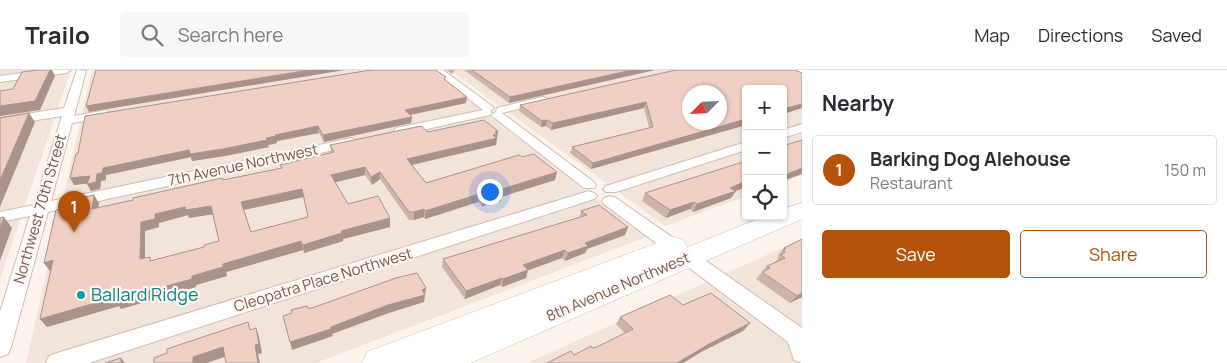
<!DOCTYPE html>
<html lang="en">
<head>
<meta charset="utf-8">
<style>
  :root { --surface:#fff; --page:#f7f7f7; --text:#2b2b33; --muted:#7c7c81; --line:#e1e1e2; --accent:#b45309 }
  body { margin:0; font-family:Manrope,sans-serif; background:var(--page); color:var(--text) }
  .controls { position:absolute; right:15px; top:15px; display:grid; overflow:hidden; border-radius:5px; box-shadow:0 1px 4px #0004 }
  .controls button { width:45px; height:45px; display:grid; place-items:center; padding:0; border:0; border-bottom:1px solid var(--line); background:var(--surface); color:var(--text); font:25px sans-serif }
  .compass { position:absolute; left:682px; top:15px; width:45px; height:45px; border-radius:50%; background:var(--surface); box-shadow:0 1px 4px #0004; rotate:246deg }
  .you { position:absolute; left:489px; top:121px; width:18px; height:18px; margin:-12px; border:4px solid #fff; border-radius:50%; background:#1a73e8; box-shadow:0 0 0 8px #1a73e833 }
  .badge { display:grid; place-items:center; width:32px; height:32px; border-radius:50%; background:var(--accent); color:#fff; font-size:16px; font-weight:700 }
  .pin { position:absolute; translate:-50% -41px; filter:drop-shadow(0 1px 2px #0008) }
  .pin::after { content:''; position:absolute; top:26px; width:18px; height:15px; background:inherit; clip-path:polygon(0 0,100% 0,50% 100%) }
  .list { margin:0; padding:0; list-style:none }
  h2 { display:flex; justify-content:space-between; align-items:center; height:65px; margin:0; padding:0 20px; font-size:21px }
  h2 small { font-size:16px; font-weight:400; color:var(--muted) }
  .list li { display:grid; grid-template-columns:32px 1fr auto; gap:15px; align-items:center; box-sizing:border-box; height:70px; margin:0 10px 10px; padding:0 10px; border:1px solid var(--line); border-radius:5px }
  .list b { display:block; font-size:19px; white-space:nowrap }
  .list p { margin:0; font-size:16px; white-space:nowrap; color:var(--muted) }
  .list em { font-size:16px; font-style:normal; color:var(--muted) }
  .actions { display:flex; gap:10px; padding:15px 20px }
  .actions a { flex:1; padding:11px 0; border:1px solid var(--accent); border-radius:5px; text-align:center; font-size:18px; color:var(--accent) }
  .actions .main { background:var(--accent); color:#fff }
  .icon { flex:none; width:28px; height:28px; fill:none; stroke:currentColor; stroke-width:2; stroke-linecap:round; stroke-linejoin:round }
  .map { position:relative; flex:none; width:802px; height:293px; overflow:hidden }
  header { display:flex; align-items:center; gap:30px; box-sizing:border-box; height:70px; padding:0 25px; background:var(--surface); border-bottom:1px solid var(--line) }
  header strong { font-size:24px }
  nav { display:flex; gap:28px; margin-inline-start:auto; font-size:18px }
  .search { width:350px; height:45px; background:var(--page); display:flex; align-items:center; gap:12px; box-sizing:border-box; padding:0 18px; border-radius:5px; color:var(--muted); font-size:19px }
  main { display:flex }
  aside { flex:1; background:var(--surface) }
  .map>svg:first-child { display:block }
  .residential { fill:#f3e4db; fill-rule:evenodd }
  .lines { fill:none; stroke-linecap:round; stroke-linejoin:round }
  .street-casing { stroke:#d1bcb4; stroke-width:2 }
  .secondary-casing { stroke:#d4bcb2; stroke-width:1 }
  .street { fill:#fff; fill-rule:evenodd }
  .secondary { fill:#fff; fill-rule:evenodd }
  .wall { fill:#ceb3a9; fill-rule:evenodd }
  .shaded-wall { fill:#a8928a }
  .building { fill:#f0d0c5; stroke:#a8928a; fill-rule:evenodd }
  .culture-dot { fill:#0f9aa8; stroke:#fef8f3; stroke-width:2 }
  .labels { text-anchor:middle; stroke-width:4.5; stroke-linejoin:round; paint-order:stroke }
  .street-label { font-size:15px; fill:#77574f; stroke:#fef8f3 }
  .near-culture-label { font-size:18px; fill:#0d838f; stroke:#fef8f3; text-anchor:start }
</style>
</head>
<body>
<header>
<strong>Trailo</strong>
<div class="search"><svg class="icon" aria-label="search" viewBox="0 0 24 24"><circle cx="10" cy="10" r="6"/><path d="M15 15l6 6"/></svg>Search here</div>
<nav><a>Map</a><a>Directions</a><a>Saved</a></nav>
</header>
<main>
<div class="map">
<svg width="802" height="293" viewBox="0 0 802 293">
  <rect width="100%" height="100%" fill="#fcf3ec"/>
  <path class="residential" d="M0,0h71l-71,209z
    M92,0h339l215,167 -330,126h-290z
    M450,0h287l65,8v97l-19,7v-93h-37v107l-81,30zM690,22h30v30h-30z
    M802,169v124h-275z"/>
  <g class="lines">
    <g class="street-casing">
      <path id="street" d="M44,0h27l-5,3 -66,9v-6z
        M77,0l9,1 -12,45 32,-6 6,4 -6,4 -34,5 -21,78 301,-63 6,4 -6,4 -304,66 -37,135 -3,7 -8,3v-45l30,-96 -30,6v-10l34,-7 28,-89 -62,10v-8l64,-10z
        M432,0h11l49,36 2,2 -4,3 2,2 -2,2 -90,20 -4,-1 -2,-3 2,-3 87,-18z
        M542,27l4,1 2,2 -2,2 -44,11 92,69 2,3 -2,3h-10l-93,-73 5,-3 1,-4z
        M802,54v8l-19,6v-8z
        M746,72v8l-130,42h-10l-3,-3 3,-3z
        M589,121l5,2 3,3 -3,3 -505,164h-43l3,-7 8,-3z
        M610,126l6,2 186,130v35l-8,-3 -6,-18 -184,-138 -2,-3 2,-3z"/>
    </g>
    <g class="secondary-casing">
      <path id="secondary" d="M789,0h13v6l-11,-3z
        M802,133v16l-332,144h-108l5,-11 298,-112 9,-3 9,3 4,6 -1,2 79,-32h18v-7z"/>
    </g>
    <use href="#street" class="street"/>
    <use href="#secondary" class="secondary"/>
  </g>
  <path class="wall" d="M446,0h9l-3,4z
    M464,0h191l-146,33z
    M802,3v35l-19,6v-25h-37v36l-155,44 -21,-16 2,-6 77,-19 -5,-20 -93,22 -5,-4 -5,1 -22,-16 1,-6z
    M446,7l-1,3 21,23 -56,12 2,2 -1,6 -87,19 -5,-9 -42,8v2l-9,2 1,2 -44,9 -33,5 -1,-4 -85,18v5l-5,1 -1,8 -9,2 -4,-8 -13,2 -4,-7z
    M498,61l-2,14 -84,20 14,18 129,-3 -54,17v4l-19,5 -4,-4 -53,17 -1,-2 -10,3h-5l-29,-41 -8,6 -7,-10 -30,7 13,22 42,23 -47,12v2l-39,12 -1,-3 -77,22 1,4 -31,9v2l-75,22 -2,-3 -72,21 -7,-8 11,-48h-1l-6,-8 33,-58 22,-2 -1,5 183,-40 -1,-3 51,-12 -1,-8 98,-13zM304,127l4,20 -57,15 -8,-22zM213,144l6,27 -15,6 -52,14 -7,-3v-27l14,-4v-4l29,-8 1,3z
    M736,121l-5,7 -38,14 -3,-3 -24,9 -24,-17 3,-8z
    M581,141l47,16 -3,8 -38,14 -2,4 -20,8 -3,-3 -34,12 -2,8 -24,9 -2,-2 -35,14 -23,-32 1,-8 136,-41z
    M802,169v58l-12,6 -34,-24 11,-13 8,-4 3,-3 -1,-1 2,-2 -1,-1 6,-7z
    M683,235l67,18 -7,8 -40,20 -129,4 23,-8 28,-14 -9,-9 4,-7z"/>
  <path class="shaded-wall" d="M50,0h2l3,6 -15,34 -40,6v-10z
    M310,0h35l-256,42 -3,-6z
    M632,0h23l-146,33 1,-6z
    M467,27l-1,6 -61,13v-6z
    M646,32l-2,6 -93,22 2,-7z
    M802,34v4l-19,6v-5z
    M29,43l6,9 -35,85v-27z
    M412,47l-1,6 -87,19 -1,-7z
    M746,49v6l-155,44 2,-6z
    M547,50l-1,6 -5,1 1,-6z
    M318,56l1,7 -42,8v2l-9,2 1,2 -44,9 -33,5 -1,-4 -85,18v5l-5,1 -1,8 -9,2 -4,-7 6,-1 -19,2 -4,-7 33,-10 86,-18 77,-12 9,-3z
    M498,61l-2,14 -89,21v-7z
    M365,97v8l-33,8 -1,-8z
    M802,98v6l-19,7v-5z
    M380,102v7l-8,6 -1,-8z
    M557,102l-2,8 -54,17v4l-19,5 1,-8 16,-8z
    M746,111v6l-10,4 -5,7 -38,14 4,-8 33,-16z
    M302,119l2,8 -61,13 -2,-8z
    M479,124l-1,8 -53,17v-8z
    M94,125l5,8 -2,15 -5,-9z
    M694,132l-4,7 -24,9 4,-8z
    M211,136l3,8 -25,4 -1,-3 -29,8v4l-14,4v37l-5,-9 1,-37 14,-8 30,-7z
    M424,139v8l-10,3v-8z
    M4,147l8,11 -12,33v-33z
    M390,148v9l-47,12v2l-39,12 -1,-8 38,-14z
    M628,157l-3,8 -38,14 -2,4 -20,8 3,-8 17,-10z
    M301,171l2,9 -77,22 1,4 -31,9v2l-75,22 -2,-3 -72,21 -7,-8 152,-43 31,-12z
    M565,180l-3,8 -41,15 2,-8z
    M53,190l6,9 -9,2 -6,-8z
    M528,200l-2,8 -24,9 1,-8z
    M502,208l-2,7 -35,14 1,-8z
    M426,218l-2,14 -35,11 -57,21 1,2 -41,14 -2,-8 41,-15z
    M802,223v4l-12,6 7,-7z
    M750,253l-7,8 -40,20 -20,12h-6l32,-19z
    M256,258l3,9 3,16 -4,1 2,9h-2l-3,-18z
    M223,277l4,9 -20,7h-14v-6z
    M121,288l4,5h-4z"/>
  <path class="building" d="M38,0h12l-15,31 -35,5v-15l13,-2 9,-17z
    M96,0h214l-224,36z
    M371,0h65l10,7 -2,2 23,18 -62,13 7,7 -89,18 -5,-9 -43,9 1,1 -10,2 1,2 -44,9 -33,5 -1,-4 -86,18 -1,5 -5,1 -1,8 -9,2 3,-8 -20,2 6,-24 2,-1 7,-37z
    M472,0h160l-122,27z
    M676,0h119l7,3v31l-19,5v-20h-37v30l-153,44 -21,-16 81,-20 -7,-25 -93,21 -6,-3 -5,1 -22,-16zM690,22h30v30h-30z
    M29,43l-29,67v-62z
    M484,50l14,11 -3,1 2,2 -4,1 4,3 -90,21 19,24 93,-28 3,2 12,-3 23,18 -58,18 3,3 -19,5 -4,-4 -54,17 -1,-2 -10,3h-5l-29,-40 -9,5 -6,-10 -34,8 17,29 30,-8 12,22 -49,13 1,2 -39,12 -2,-4 -78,23v3l-31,9v3l-76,21v-3l-76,22 13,-59 -9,3 12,-53 21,-5 3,-7 14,-3 -2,14 41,-9v-2l89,-20 1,2 59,-12 -2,-3 54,-13 -4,-7 91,-19 7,6zM302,119l6,28 -57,15 -10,-30zM211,136l8,35 -15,4v2l-54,14v-4l-10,2 1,-37 14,-3v-5l30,-7 1,3z
    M802,70v28l-19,8v-27l3,-1 -3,-1v-1z
    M746,91v20l-16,7 6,3 -39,13 -3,-2 -24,8 -25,-17z
    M599,135l29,22 -43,16 3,3 -20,7 -3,-3 -42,15 5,5 -25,9 -1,-1 -36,13 -23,-32 144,-44 -6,-4z
    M4,147l-4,11v-10z
    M802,169v54l-5,3 -35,-24 8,-4 -3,-2 18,-8 -4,-3 4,-3 -2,-2 3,-1 -2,-1z
    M417,203l9,15 -4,2 3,5 -37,10 -57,22v2l-41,13 -7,-26 9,-3 -1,-3 16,-4v2h5l84,-30z
    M711,223l39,30 -41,21 -32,19h-130l24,-12 3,4 17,-9 1,2 5,-1 36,-18 -13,-12 50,-22 13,10z
    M248,252l2,8 6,-2 3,16 -4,1 3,18h-32l-3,-16 -30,10v6h-39v-5l13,-5v-4z
    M121,288v5h-16z"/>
  <circle class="culture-dot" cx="81" cy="225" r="5"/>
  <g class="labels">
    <g class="street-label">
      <text transform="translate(243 95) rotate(-12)" y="5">7th Avenue Northwest</text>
      <text transform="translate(40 139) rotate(-74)" y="5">Northwest 70th Street</text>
      <text transform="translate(323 210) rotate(-17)" y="5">Cleopatra Place Northwest</text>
      <text transform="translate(618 217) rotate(-23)" y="5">8th Avenue Northwest</text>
    </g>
    <g class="near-culture-label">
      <text x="91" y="231">Ballard Ridge</text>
    </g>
  </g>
</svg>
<div class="controls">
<button>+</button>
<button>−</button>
<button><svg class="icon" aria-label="locate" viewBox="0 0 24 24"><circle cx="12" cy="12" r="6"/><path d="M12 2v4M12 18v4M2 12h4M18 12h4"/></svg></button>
</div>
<svg class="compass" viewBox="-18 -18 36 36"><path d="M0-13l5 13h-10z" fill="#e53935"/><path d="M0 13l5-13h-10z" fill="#7c7c81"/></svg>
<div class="you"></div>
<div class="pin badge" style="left:74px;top:162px">1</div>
</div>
<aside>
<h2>Nearby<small></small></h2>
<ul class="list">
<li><span class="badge">1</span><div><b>Barking Dog Alehouse</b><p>Restaurant</p></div><em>150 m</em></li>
</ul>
<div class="actions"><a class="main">Save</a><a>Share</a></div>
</aside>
</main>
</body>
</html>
